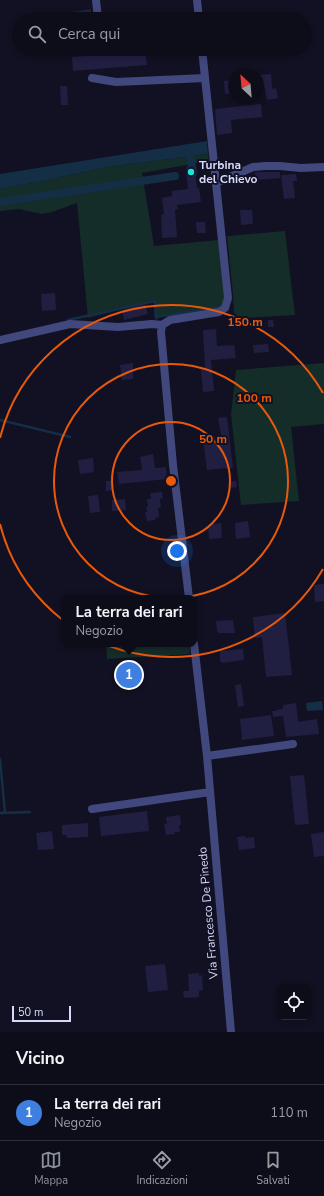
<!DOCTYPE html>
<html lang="it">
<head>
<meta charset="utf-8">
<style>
  :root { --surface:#0d0d1a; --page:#1b1b27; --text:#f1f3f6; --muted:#9a9ca2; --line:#2d2d39; --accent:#8c9099 }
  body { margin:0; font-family:"Nunito Sans",sans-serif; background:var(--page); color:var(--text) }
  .controls { position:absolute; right:12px; bottom:12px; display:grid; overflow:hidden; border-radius:8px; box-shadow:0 2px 6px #0003 }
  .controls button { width:36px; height:36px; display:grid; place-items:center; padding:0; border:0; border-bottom:1px solid var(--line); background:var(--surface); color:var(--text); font:20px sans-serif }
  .compass { position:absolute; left:228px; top:68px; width:36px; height:36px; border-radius:50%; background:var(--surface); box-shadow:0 2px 6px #0003; rotate:334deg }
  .scale { position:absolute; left:12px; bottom:10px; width:59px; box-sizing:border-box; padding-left:4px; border:2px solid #d7d9fb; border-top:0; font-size:11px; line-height:14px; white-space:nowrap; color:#d7d9fb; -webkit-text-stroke:3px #111123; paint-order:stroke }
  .you { position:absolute; left:177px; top:551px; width:14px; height:14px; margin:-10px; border:3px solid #fff; border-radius:50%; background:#1a73e8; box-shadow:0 0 0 6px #1a73e833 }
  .badge { display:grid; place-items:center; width:26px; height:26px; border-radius:50%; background:var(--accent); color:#fff; font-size:13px; font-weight:700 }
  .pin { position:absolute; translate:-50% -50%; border:2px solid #fff; box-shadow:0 1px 4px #0006 }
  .popup { position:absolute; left:61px; top:595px; width:136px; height:52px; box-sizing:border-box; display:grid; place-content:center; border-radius:8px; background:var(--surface); filter:drop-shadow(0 1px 3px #0005); font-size:13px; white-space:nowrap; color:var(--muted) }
  .popup b { font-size:15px; color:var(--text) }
  .popup::after { content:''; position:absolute; left:50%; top:100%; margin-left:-8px; border:8px solid transparent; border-top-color:var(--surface) }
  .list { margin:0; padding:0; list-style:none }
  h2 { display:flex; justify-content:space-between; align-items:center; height:52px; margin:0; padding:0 16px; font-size:17px }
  h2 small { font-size:13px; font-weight:400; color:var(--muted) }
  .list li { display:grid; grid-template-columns:26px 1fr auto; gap:12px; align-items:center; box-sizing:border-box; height:56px; padding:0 16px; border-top:1px solid var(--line) }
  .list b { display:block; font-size:15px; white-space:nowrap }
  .list p { margin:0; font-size:13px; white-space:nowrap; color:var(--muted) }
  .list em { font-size:13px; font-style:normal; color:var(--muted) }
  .icon { flex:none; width:22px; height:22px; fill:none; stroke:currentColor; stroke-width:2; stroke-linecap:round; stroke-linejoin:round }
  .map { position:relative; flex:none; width:324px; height:1032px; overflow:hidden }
  .search { position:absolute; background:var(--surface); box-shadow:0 2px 6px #0003; left:12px; right:12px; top:12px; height:44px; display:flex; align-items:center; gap:10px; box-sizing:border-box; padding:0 14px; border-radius:22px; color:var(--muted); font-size:15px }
  .sheet { height:108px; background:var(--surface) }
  nav { display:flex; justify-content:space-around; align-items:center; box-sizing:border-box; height:56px; border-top:1px solid var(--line); background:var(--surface); font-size:11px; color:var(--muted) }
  nav a { display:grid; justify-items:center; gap:2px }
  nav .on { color:var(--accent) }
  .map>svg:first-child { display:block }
  .green { fill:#142d28 }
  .water { fill:#132e45 }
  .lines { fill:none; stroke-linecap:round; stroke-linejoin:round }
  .stream { stroke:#132e45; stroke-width:2.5 }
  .canal { stroke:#132e45; stroke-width:8 }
  .building { fill:#201f42 }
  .minor { stroke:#41487d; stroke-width:8 }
  .ring { fill:none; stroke:#e8590c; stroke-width:2 }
  .poi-dot { fill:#17e6d9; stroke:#111123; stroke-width:1.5 }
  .labels { text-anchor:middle; stroke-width:4; stroke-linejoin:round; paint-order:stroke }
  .poi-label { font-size:12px; font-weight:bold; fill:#d7d9fb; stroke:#111123; text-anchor:start }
  .street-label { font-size:12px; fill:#d7d9fb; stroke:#111123 }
  .centre { fill:#e8590c; stroke:#111123; stroke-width:2 }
  .ring-label { font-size:12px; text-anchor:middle; font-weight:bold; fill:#e8590c; stroke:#111123; stroke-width:4; stroke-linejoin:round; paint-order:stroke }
</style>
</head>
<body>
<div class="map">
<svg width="324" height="1032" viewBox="0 0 324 1032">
  <rect width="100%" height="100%" fill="#111123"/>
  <path class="green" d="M208,154l1,7 -67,12 12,73 65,-6 5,58 -2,8 -4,2 -58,9 -5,4 -1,-20 -66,17 -11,-115 -25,9 -10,2 -23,-5 -19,2v-22l48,-9 59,-13z
    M285,231l10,84 -52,3 -6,-2 -3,-4 -1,-18 -6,-58z
    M324,363v61l-33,3 8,74 -58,4 -10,-91 5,-44z
    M106,644h83l1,10 -83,5z"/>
  <path class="water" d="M207,141l1,13 -101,13 -59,13 -48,9v-15z
    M322,701l1,9 -16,1 -1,-8z"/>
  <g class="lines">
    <path class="stream" d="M68,320l87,-19 1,16 62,-10
      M0,420l70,17
      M0,759l5,54
      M0,813l30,-1"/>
    <path class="canal" d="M185,151l4,-1 4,23
      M0,202l175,-26"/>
  </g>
  <path class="building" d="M91,9l1,10h-27l-1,-6z
    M143,12v7h-25v-5z
    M128,49h17l2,16 -74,6 -1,-14 57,-4z
    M271,74l1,15 4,-1 2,10 -11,2 -3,-15 -6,1v-11z
    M233,80l1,13 -9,1 -1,-13z
    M60,86h7l1,19h-7z
    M261,104l1,13 -31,3 1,13 -15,2 -2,-26z
    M194,166l3,22h2l2,14 -24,3 1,4 -3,1 2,27 -15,1 -1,-23 3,-1 -2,-16 10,-2v-5l16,-2 -2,-22z
    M255,172h25v6l-24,2z
    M296,174l1,7h-4l2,17 -11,1 -3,-24z
    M240,210h12l1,14 -12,1z
    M196,222h9l1,11h-9z
    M55,293l1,17 -14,1 -1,-17z
    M145,304l3,10 -24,6 -2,-10z
    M268,320h5l1,7h-6z
    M216,329l1,17 17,-1 2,13 -25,2 3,31 -11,1 -2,-23 4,-1 -2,-38z
    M268,344l1,8 -15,1 -1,-8z
    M133,363v16l-11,1 -2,-15z
    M227,417l6,51 -8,1v-1l-18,2 -4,-31 18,-4 -3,-17z
    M153,454l2,14 11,-1 1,12 -48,5 -2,-12 25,-2 -2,-13z
    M93,458l1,14 -14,2 -2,-14z
    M106,481h6l1,9 -7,1z
    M236,481l1,6 -7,1v-6z
    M162,492l1,6 -3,1 1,8 -3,1 1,9 -4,1v2l-8,1 -2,-9h2l-1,-5h2l-1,-8h4l-1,-6z
    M98,495l2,17 -10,1 -2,-17z
    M125,499l1,11 -14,1v-11z
    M248,521l2,16 -14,2 -1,-16z
    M221,523l1,15 -13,1 -1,-14z
    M324,584v17l-9,1 -1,-17z
    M285,613l7,62 -26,2 -4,-40 -7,1 -2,-21z
    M233,620l2,13h-16l-2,-2 -1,-10z
    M243,649l1,11 -22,3 -2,-2v-7l1,-3z
    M134,665l2,19 -12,1 -2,-18z
    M241,684l3,22 -6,1 -3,-22z
    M296,703l2,19 19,-3 2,15 -33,3 -3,-21 -10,1 -1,-6h4v-1l7,-1v-4z
    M271,715l3,21 -32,4 -2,-21z
    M304,775l5,49 -14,1 -5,-49z
    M147,811l2,20 -48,5 -2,-19z
    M180,815l1,10h-2l1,7h-6l1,2 -9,1 -2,-11h3l-1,-7z
    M88,823v14l-21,1 -1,-3h-4v-10z
    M52,831l2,18 -16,1 -2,-17z
    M324,832v24l-10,1 -3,-23z
    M245,836v2l9,-1 1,11 -16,2 -2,-13z
    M165,964l3,26 -20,2 -3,-26z
    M199,973v3l3,-1 1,15 -4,1v6l-15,1 -1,-7h6l-1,-17z"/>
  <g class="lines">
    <path class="minor" d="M96,0l2,19
      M197,0l2,19
      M92,78l24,4 89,-4
      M216,183l37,-16 12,-1h15l21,2 23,-1
      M0,340l70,-16 48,3 34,-3 10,1
      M189,598l-16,-133 -12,-133 1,-7 8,-5 49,-8 6,-4 3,-10 -26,-249
      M194,644l13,112 24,276
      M207,756l86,-12
      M92,809l118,-17"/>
  </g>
  <g class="ring">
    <circle cx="171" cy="481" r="59"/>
    <circle cx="171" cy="481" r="117"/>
    <path d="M323 569A176 176 0 0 1 0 524M0 438A176 176 0 0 1 323 393"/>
  </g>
  <circle class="poi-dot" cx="191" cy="172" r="4"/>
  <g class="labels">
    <g class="poi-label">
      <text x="199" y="169">Turbina<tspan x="199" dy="14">del Chievo</tspan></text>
    </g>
    <g class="street-label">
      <text transform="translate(208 913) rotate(-95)" y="4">Via Francesco De Pinedo</text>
    </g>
  </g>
  <circle cx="171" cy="481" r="6" class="centre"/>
  <g class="ring-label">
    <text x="245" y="326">150 m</text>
    <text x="254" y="402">100 m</text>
    <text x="213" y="443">50 m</text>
  </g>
</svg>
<div class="controls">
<button><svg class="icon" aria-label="locate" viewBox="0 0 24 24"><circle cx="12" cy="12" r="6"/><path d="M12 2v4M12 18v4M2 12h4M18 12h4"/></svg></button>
</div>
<svg class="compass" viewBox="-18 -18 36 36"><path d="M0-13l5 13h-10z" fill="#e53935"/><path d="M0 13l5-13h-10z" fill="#9a9ca2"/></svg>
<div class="scale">50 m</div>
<div class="you"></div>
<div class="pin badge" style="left:129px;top:675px;background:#3f7fe0">1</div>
<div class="popup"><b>La terra dei rari</b>Negozio</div>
<div class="search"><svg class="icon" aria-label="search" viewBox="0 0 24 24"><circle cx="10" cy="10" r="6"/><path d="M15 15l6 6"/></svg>Cerca qui</div>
</div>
<section class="sheet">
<h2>Vicino<small></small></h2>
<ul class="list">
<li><span class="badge" style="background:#3f7fe0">1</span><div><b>La terra dei rari</b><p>Negozio</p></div><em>110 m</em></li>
</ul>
</section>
<nav>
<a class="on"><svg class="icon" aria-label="map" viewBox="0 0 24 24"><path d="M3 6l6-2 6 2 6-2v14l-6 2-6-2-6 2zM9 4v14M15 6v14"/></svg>Mappa</a>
<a><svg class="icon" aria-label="directions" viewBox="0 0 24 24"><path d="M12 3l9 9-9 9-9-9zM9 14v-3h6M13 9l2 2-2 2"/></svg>Indicazioni</a>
<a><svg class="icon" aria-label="saved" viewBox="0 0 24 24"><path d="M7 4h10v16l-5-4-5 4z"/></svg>Salvati</a>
</nav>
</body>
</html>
